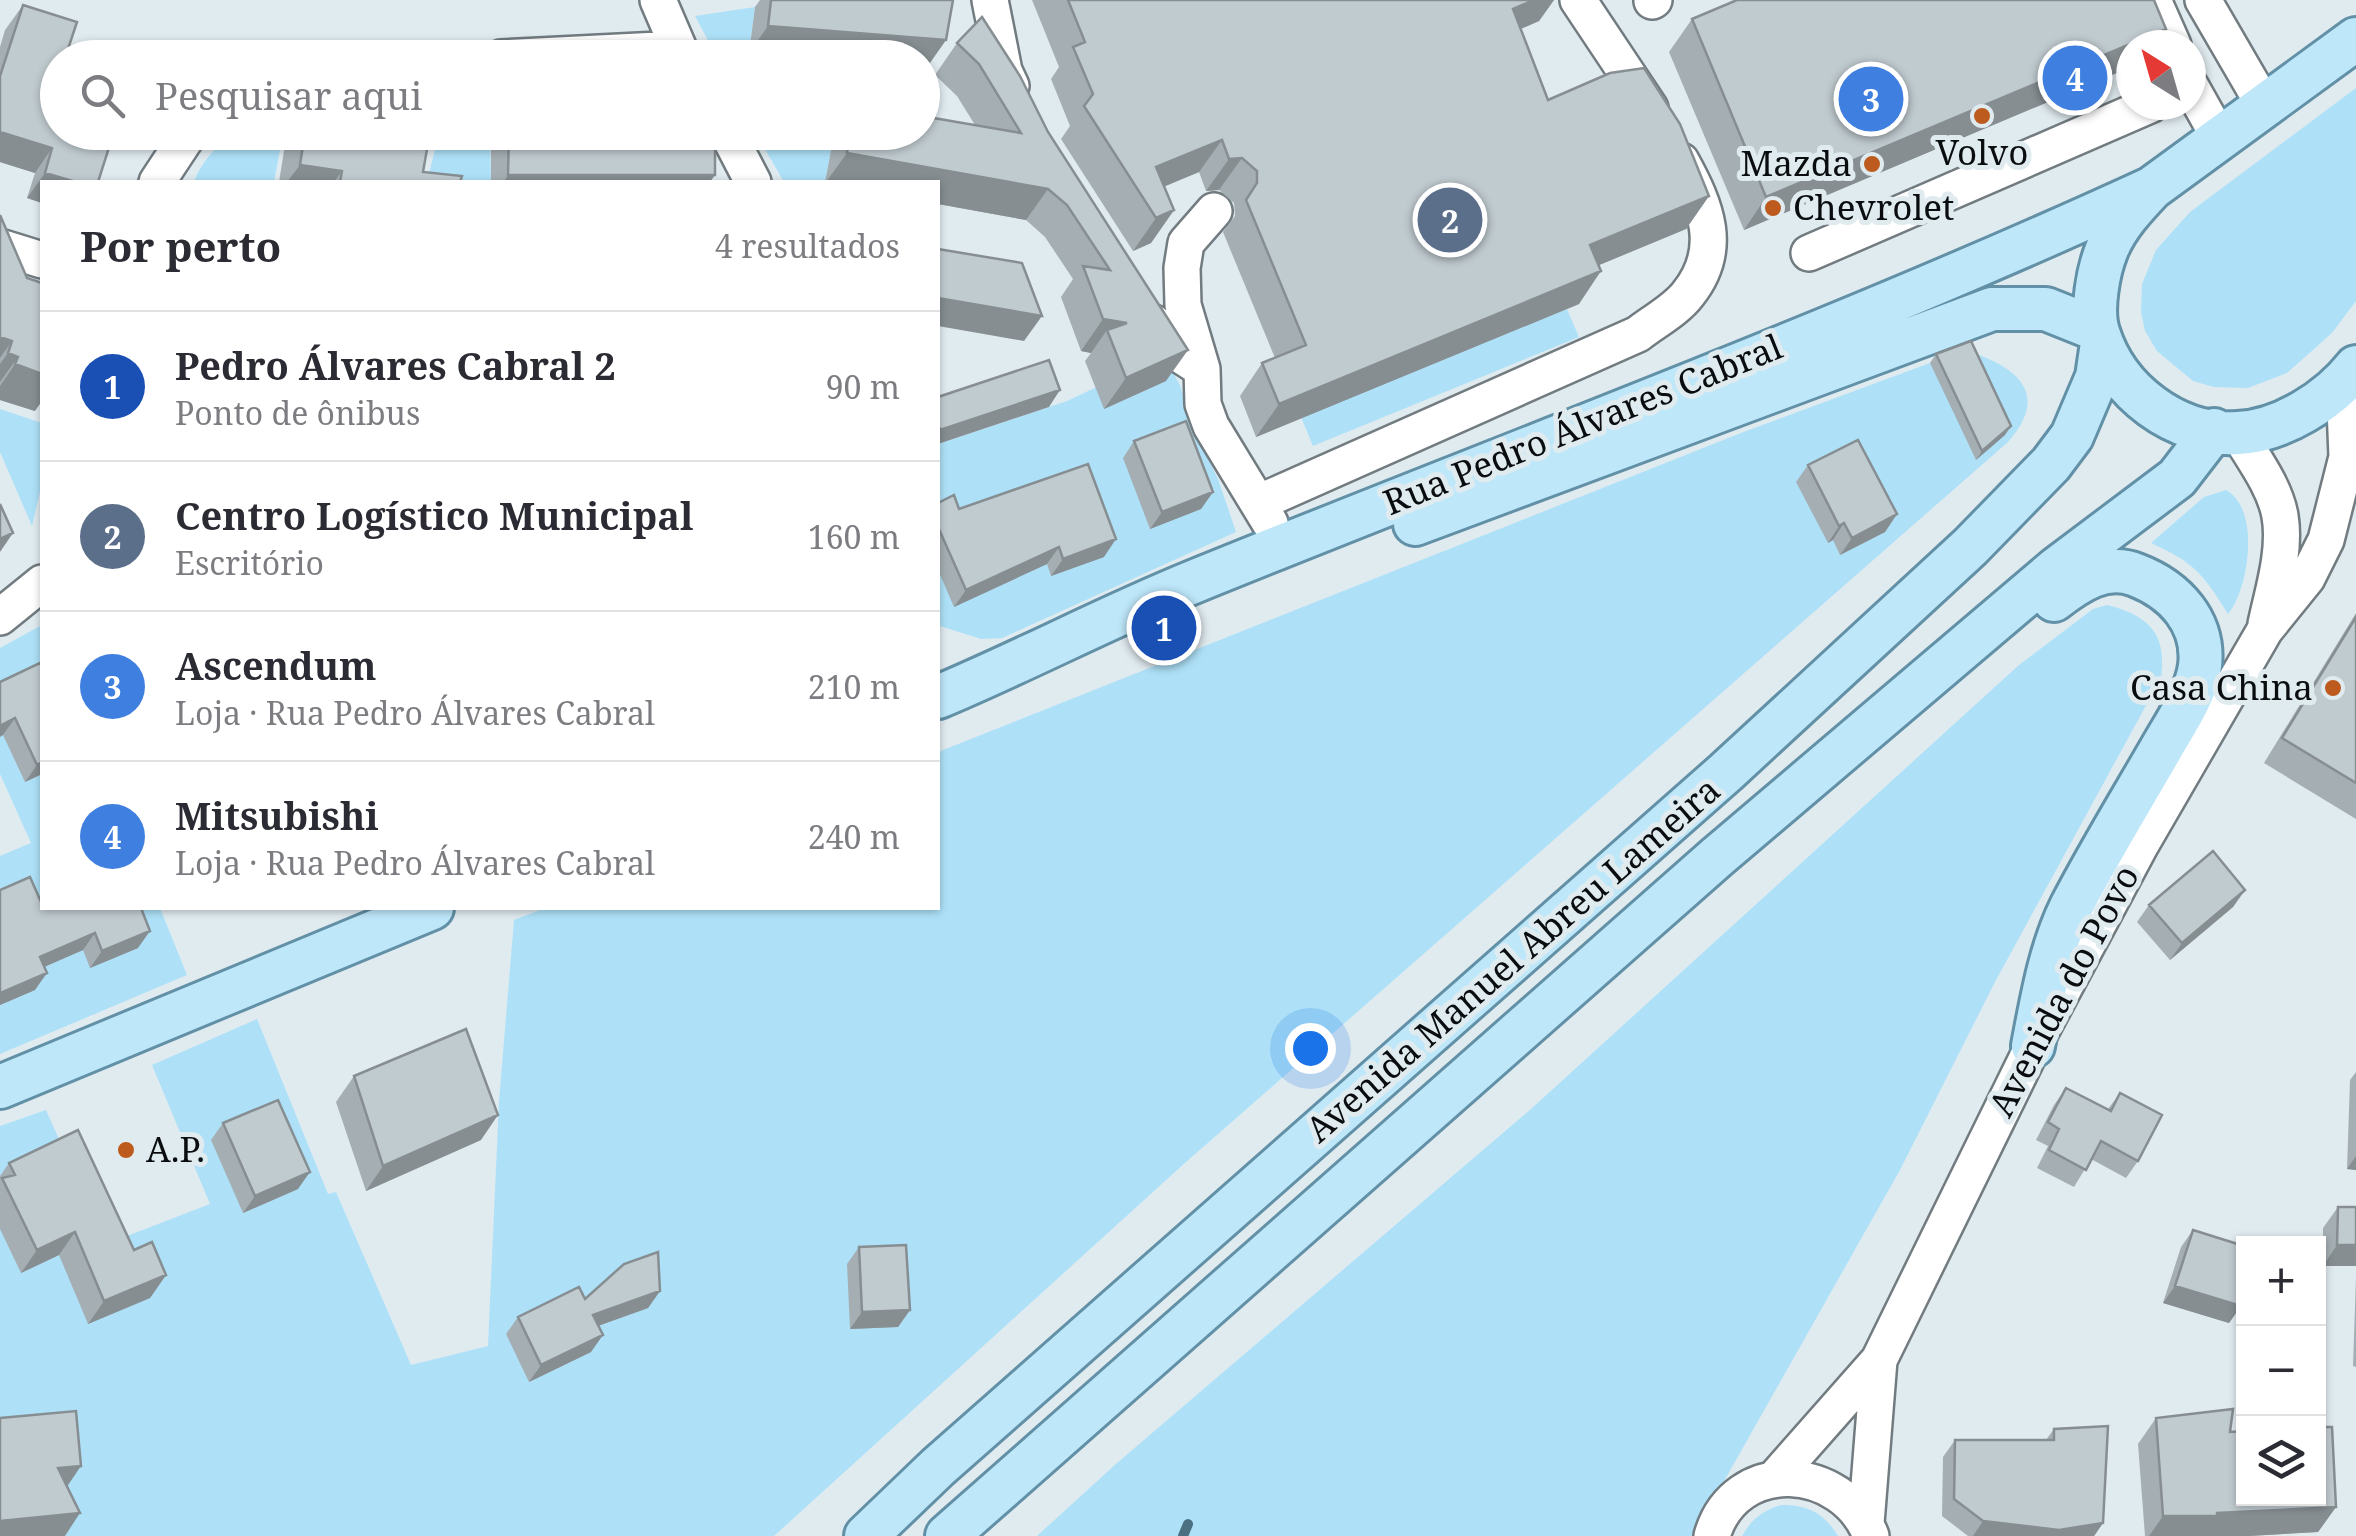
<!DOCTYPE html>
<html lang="pt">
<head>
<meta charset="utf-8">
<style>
  :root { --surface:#fff; --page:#f7f7f7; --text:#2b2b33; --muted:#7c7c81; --line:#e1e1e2; --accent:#111827 }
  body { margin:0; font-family:"Noto Serif",serif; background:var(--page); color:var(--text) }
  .controls { position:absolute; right:30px; bottom:30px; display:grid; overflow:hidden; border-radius:0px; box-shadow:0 2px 8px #0004 }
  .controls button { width:90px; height:90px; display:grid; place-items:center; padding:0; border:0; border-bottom:2px solid var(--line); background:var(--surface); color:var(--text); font:50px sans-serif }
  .compass { position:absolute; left:2116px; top:30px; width:90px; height:90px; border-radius:50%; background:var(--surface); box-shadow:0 2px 8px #0004; rotate:323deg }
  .you { position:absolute; left:1310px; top:1048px; width:35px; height:35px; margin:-25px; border:8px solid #fff; border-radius:50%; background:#1a73e8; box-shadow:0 0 0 15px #1a73e833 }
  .badge { display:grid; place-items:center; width:65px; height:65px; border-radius:50%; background:var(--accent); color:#fff; font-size:32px; font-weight:700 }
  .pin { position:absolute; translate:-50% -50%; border:5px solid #fff; box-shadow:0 2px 10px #0006 }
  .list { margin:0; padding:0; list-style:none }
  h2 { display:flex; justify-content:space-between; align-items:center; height:130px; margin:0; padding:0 40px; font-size:42px }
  h2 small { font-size:32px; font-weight:400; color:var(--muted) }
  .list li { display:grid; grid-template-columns:65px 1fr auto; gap:30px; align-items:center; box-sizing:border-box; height:150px; padding:0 40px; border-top:2px solid var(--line) }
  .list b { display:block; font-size:38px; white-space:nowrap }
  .list p { margin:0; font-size:32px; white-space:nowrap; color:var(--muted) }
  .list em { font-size:32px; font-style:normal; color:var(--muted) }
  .icon { flex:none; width:55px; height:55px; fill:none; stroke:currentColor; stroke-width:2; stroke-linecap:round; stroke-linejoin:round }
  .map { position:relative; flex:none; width:2356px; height:1536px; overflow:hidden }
  .search { position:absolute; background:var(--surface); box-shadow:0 2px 8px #0004; left:40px; top:40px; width:900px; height:110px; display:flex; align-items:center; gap:25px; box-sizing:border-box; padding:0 35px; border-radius:55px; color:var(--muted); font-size:38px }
  .panel { position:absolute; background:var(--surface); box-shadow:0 2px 8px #0004; left:40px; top:180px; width:900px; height:730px; border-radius:0px }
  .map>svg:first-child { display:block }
  .green { fill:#aee1f8 }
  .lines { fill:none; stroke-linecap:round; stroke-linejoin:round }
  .stream { stroke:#4a7082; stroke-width:10 }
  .minor-casing { stroke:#717b80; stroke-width:40 }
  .major-casing { stroke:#6290a6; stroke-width:48 }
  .minor { stroke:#fff; stroke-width:35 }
  .major { stroke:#bee7fa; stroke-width:42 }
  .wall { fill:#a5afb3 }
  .shaded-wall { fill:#868e92 }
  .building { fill:#c0cbd0; stroke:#868e92; stroke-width:2.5 }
  .poi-dot { fill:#bc5b1d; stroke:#e0ebf0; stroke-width:4 }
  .labels { text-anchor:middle; stroke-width:10; stroke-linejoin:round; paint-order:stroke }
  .poi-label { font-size:35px; fill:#0a0d0f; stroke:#e0ebf0; text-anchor:end }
  .street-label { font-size:35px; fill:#0a0d0f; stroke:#e0ebf0 }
</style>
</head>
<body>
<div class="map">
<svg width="2356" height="1536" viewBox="0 0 2356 1536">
  <rect width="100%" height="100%" fill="#e0ebf0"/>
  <path class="green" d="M755,7l-6,46 58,4h-90l-22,-41z
    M2356,88v213l-24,32 -45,40 -39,15 -34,-1 -21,-6 -36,-30 -12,-20 -4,-19 1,-28 14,-34 34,-38z
    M232,132l51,1 -9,49h-80c6,-19 23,-36 38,-50z
    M439,133h51l1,49h-64z
    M834,135l-9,47h-41l-26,-45z
    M1567,309l12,28 -266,109 -12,-29z
    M1965,350c50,16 87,42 43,92l-822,720 -412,374h-774v-410l46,-16 60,134 104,-40 -58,-139 105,-46 71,175 8,-2 75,173 77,-19 11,-245 15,-181 31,-12h393v-156l808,-321z
    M1156,359l11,3 13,23 13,44 25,50 18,53 -234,106 -21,1 -41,-13 -2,-182 129,-43z
    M0,409l42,14v60l-10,43 -32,-74z
    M2226,490c35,19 23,99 2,124 -25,-40 -33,-51 -77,-71l53,-46z
    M2107,605c43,11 60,29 54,73l-166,304 -95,188 -207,366h-656l80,-73 414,-354 488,-444 74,-56z
    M40,626l2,6v276h118l27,67 -187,79v-198l31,-13 -31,-69v-126z
    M1781,1505c27,0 43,8 57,31h-96c10,-17 20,-25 39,-31z"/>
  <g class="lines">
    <path class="stream" d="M1183,1536l5,-12"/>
    <g class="minor-casing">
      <path id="minor" d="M658,0l21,49
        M990,0l14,71 7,15
        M1578,0l72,108
        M2153,0l20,45
        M2203,0l61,105
        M1652,1l2,-1
        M501,58l178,-9 5,9
        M2191,87l28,50
        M727,132l26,50
        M157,182l33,-50
        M1214,211l-28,32 -4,25 1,37 19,64 1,35 8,22 59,97
        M0,247l42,13
        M1809,253l341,-148
        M1154,323l17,26 31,20
        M2238,433c15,25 37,54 42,83 6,35 -7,75 -14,108
        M1258,503l380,-169c15,-12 38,-24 50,-40 36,-45 18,-88 -7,-133
        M0,617l42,-34
        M1774,1479l105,-119 154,-314 107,-200 125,-216 42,-52 19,-38 21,-83 -3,-75
        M1866,1523l13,-163
        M1712,1536c23,-80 131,-73 159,0"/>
    </g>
    <g class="major-casing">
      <path id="major" d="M2356,39l-204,149c-17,18 -35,37 -45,61 -9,22 -16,61 -9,83 18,59 78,105 140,101 44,-2 92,-33 118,-66
        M1415,524l577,-215h54l50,20
        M938,697c86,-36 169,-80 255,-115 320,-130 646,-250 959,-394
        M2033,1046c9,-47 17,-96 38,-139 28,-54 60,-106 90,-158 14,-25 35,-54 39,-83 5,-44 -25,-76 -64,-91 -30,-12 -58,6 -82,25
        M0,1087l432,-179
        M866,1536l72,-69 788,-695 244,-225 81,-83 21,-28 25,-59 5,-34
        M947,1536l770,-679 339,-288 121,-91 37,-48"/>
    </g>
    <use href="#minor" class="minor"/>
    <use href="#major" class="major"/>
  </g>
  <path class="wall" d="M760,0h193l-7,40 -19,27 -5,-9h-114l-59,-5 6,-46z
    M1032,0h522l-15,21 -18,8 27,71 161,96 -23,33 -87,36 -20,39 -323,133 -16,-41 22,-33 13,-5 -52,-126 12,-16 -1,-13 -15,-13 -13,1 -7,-19 -35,14 10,24 -23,33 -18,8 -72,-112 9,-13 -19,-47 8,-12z
    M23,5l46,41 -11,86 -16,50v21l-15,-5 8,-25 -35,-11v-115l5,-17z
    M982,17l184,364 -62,28 -19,-48 6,-8 -10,-2 -20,-54 12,-18 -28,-42 -19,-17 -88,-16v-22h-113l9,-47 2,-3h86l53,-7 -18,-29 -22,-21 22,-32z
    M1692,19l474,10 -11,16h-24v22l-387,163 -75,-178z
    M287,132h143l-7,40 37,10h-181z
    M501,132h214l-5,50h-219v-36z
    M0,215l35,196 -35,-11z
    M1936,354l69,81 -29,25 -46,-97z
    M1134,441l79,51 -12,17 -51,20 -27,-71z
    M1808,465l89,49 -12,18 -45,23 -7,-15 -5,3 -32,-61z
    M938,503l21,6 145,48 -53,19 -4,-12 -93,43 -16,-37z
    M2356,613v206l-92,-56z
    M42,662v112l-17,8 -22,-47z
    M0,890l42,14 96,44 -48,20 -7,-18 -39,17 -9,23 -35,15z
    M2245,890l-12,17 -63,53 -33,-38 12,-17z
    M2356,1072v98l-9,-1 3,-89z
    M354,1076l127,64 -115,51 -30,-89z
    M2066,1088l42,21 12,-16 18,68 -12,17 -35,-19 -17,28 -37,-19 11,-22 -12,-6 18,-35z
    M223,1123l75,66 -55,24 -32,-73z
    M9,1163l125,87 32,25 -16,23 -62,26 -29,-69 -38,18 -21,-44v-53z
    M2338,1207h18v59h-33v-38z
    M2193,1230l48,76 -12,17 -66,-20 18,-56z
    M859,1247l51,63 -12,17 -48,2 -3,-65z
    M2356,1277v90l-3,-1z
    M660,1291l-12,17 -50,18 -7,26 -62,30 -23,-48 12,-17 67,-18z
    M2156,1418l74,14 106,75 -18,25 -69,4h-104l-7,-92z
    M2054,1429l49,94 -9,13h-126l-26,-20 1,-59 12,-17h91z"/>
  <path class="shaded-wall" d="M1534,0h20l-15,21 -49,21 23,-33z
    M768,26l178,14 -19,27h-5v-9h-114l-59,-5z
    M2166,29l-11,16h-24v22l-387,163 22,-33z
    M0,132l52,16 -17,25 -35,-11z
    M1222,140l-23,32 -57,24 14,-29z
    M847,153l201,36 -22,31 -88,-16v-22h-112z
    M1242,158l-23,32 -13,1 23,-32z
    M300,165l42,6 -8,11h-47z
    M45,173l31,9h-34v21l-15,-5z
    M508,175h207l-5,7h-206z
    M1709,196l-23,33 -118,49 22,-33z
    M1174,210l-23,33 -18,8 23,-33z
    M1601,271l-22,33 -323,133 23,-33z
    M938,298l104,18 -18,25 -86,-15z
    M1103,319l24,4 -20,7 -16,23 -10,-2z
    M0,337l12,4 -12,17z
    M1188,350l-22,31 -62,28 22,-31z
    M8,353l10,4 -18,25v-18z
    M15,364l27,10v27l-7,10 -35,-11v-14z
    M1060,390l-11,17 -111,37v-11l2,-3z
    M2011,426l-6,9 -29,25 6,-9z
    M1213,492l-12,17 -51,20 12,-17z
    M1897,514l-12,18 -45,23 12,-17z
    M1844,523l-11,17 -5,3 11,-17z
    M13,533l-13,19v-13z
    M1116,539l-12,18 -53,19 12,-17z
    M1059,547l-12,17 -93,43 12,-17z
    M15,718l-12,17 -3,2v-11z
    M42,762v12l-17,8 12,-17z
    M2245,890l-12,17 -63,53 12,-17z
    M150,931l-12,17 -48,20 12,-17z
    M95,933l-12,17 -55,24 12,-17z
    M47,973l-12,17 -35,15v-12z
    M498,1115l-17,25 -115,51 17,-25z
    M2356,1156v14l-9,-1z
    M310,1172l-12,17 -55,24 12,-17z
    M75,1232l-16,23 -38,18 16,-23z
    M2337,1245h19v21h-33z
    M166,1275l-16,23 -62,26 16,-23z
    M2175,1286l66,20 -12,17 -66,-20z
    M660,1291l-12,17 -67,24 12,-17z
    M910,1310l-12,17 -48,2 12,-17z
    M603,1335l-12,17 -62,30 12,-17z
    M81,1466l-17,25 -6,-23z
    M2336,1507l-18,25 -69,4h-100l14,-20z
    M80,1513l-15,23h-65v-15z
    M1983,1521l120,2 -9,13h-121z"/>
  <path class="building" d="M771,0h182l-7,40 -178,-14z
    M1068,0h466l-21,9 35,91 62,-27 34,-5 36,56 29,72 -119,49 11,26 -322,133 -17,-41 44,-18 -60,-145 11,-17v-12l-15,-13 -13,1 -7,-19 -66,27 18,43 -18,8 -72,-112 9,-12 -20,-47 12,-5z
    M1737,0h417l12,29 -400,168 -74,-178z
    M23,5l54,17 -8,24 37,12h-48v74h56l-16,50h-22l-31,-9 7,-25 -52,-16v-56z
    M982,17l38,59 28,56 140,218 -62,28 -19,-48 20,-7 -24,-4 -20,-53 27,4 -43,-65 -19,-16 -201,-36 3,-21h72v-16l99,17 -42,-69 -22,-21z
    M305,132h125l-7,40 39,4 -2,6h-120l2,-11 -42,-6z
    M509,132h206v43h-207z
    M0,215l27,63 15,5v91l-27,-10 3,-7 -10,-4 4,-12 -12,-4z
    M938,249l84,14 20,53 -104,-18z
    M1971,341l40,85 -29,25 -46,-97z
    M1049,360l11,30 -120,40 -2,-7v-26z
    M1186,421l27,71 -51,20 -28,-71z
    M1858,440l39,74 -45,24 -8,-15 -5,3 -31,-61z
    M1088,464l28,75 -53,20 -4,-12 -93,43 -28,-63v-24l16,-8 5,14z
    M0,504l13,29 -13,6z
    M2356,617v166l-74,-45z
    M42,662v100l-5,3 -22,-47 -15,8v-44z
    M2213,851l32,39 -63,53 -33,-38z
    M30,877l12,27v4h99l9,23 -48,20 -7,-18 -55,24 7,16 -47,20v-103z
    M466,1029l32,86 -115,51 -29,-90z
    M2066,1088l45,23 9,-18 42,22 -24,46 -37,-20 -15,29 -37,-20 10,-21 -11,-7z
    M278,1100l32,72 -55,24 -32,-73z
    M78,1130l56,120 18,-8 14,33 -62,26 -29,-69 -38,18 -35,-72 13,-3 -6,-12z
    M2338,1207h18v38h-19z
    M2193,1230l51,16v52l-3,8 -66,-20z
    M906,1245l4,65 -48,2 -3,-65z
    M658,1252l2,39 -67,24 10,20 -62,30 -23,-48 61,-30 6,12 39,-35z
    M2233,1409l-3,23 14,-1v67h74v-71h14l4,80 -119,6v3h-54l-7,-98z
    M76,1411l5,55 -23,2 22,45 -80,8v-103z
    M2108,1426l-5,97 -44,7 -76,-9 -29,-22 1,-59h99v-11z"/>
  <g class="poi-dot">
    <circle cx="1982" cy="116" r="10"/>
    <circle cx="1872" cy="164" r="10"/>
    <circle cx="1773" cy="208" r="10"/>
    <circle cx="2333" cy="688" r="10"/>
    <circle cx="126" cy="1150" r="10"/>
  </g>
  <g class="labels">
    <g class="poi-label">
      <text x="1982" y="165" text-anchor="middle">Volvo</text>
      <text x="1852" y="176">Mazda</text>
      <text x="1793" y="220" text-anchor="start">Chevrolet</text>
      <text x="2313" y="700">Casa China</text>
      <text x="146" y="1162" text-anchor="start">A.P.</text>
    </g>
    <g class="street-label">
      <text transform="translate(1583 425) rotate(-22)" y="12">Rua Pedro Álvares Cabral</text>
      <text transform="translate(1513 960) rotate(-41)" y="12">Avenida Manuel Abreu Lameira</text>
      <text transform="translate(2064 991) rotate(-62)" y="12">Avenida do Povo</text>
    </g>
  </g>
</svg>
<div class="controls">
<button>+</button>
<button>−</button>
<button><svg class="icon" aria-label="layers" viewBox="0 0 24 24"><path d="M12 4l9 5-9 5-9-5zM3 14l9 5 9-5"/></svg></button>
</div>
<svg class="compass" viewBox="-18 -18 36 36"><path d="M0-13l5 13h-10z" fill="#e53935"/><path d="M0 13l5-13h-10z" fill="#7c7c81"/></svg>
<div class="you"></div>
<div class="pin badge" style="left:1164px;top:628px;background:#1a4fb4">1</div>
<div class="pin badge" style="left:1450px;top:220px;background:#5c6f8a">2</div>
<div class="pin badge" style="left:1871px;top:99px;background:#3f7fe0">3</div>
<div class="pin badge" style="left:2075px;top:78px;background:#3f7fe0">4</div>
<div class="search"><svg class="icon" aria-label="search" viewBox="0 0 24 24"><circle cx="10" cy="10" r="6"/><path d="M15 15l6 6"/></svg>Pesquisar aqui</div>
<section class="panel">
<h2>Por perto<small>4 resultados</small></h2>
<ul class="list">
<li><span class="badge" style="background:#1a4fb4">1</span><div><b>Pedro Álvares Cabral 2</b><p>Ponto de ônibus</p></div><em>90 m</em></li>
<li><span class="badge" style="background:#5c6f8a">2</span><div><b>Centro Logístico Municipal</b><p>Escritório</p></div><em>160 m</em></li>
<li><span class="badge" style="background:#3f7fe0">3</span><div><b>Ascendum</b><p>Loja · Rua Pedro Álvares Cabral</p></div><em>210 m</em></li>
<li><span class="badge" style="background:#3f7fe0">4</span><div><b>Mitsubishi</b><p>Loja · Rua Pedro Álvares Cabral</p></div><em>240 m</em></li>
</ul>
</section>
</div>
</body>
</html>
